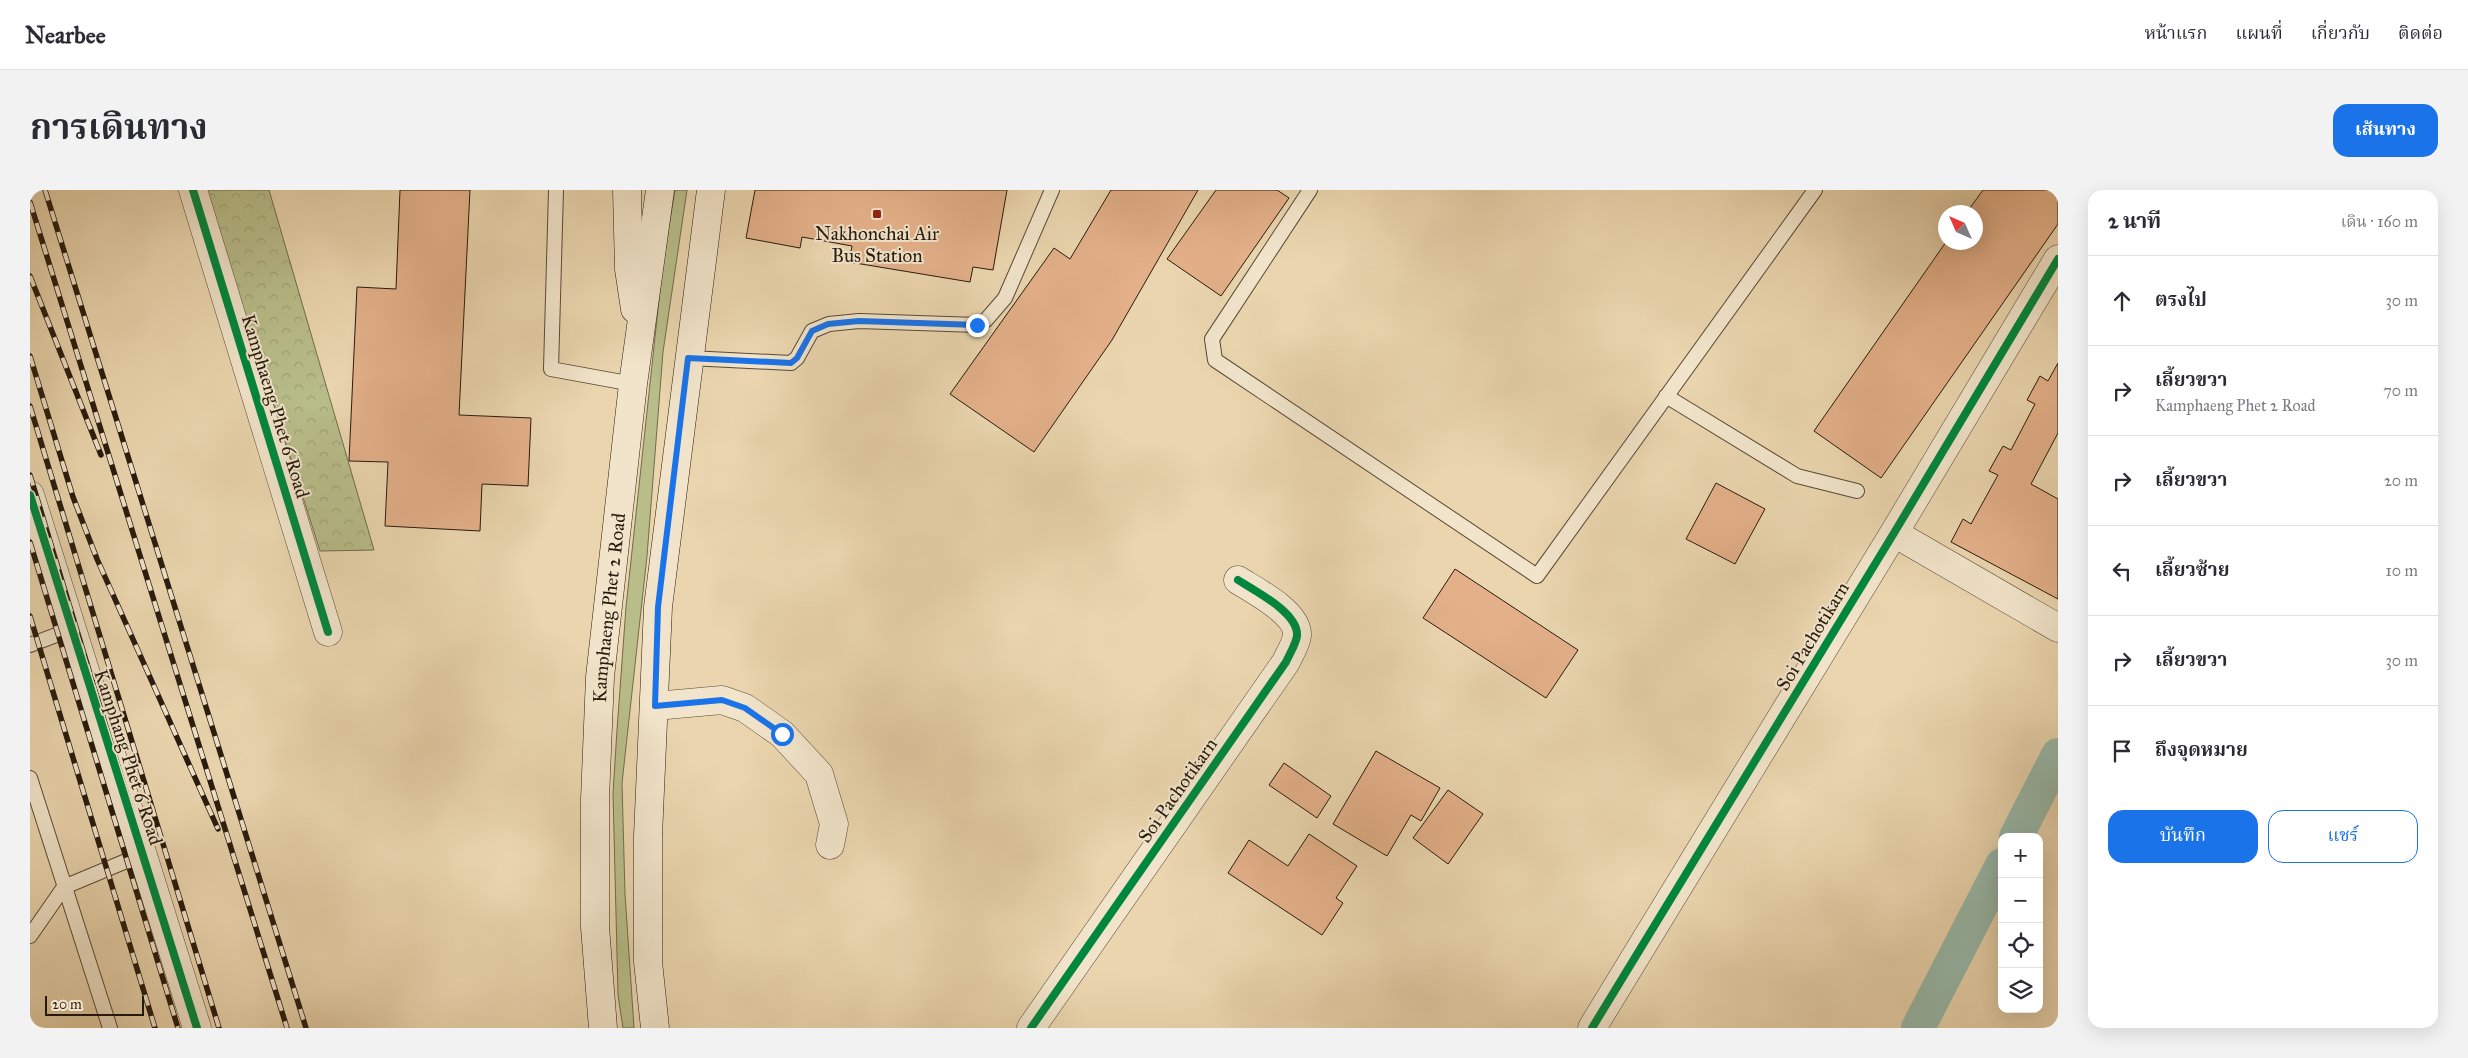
<!DOCTYPE html>
<html lang="th">
<head>
<meta charset="utf-8">
<style>
  :root { --surface:#fff; --page:#f2f2f3; --text:#2b2b33; --muted:#7c7c81; --line:#e1e1e2; --accent:#1a73e8 }
  body { margin:0; font-family:"IM FELL Great Primer","Noto Serif Thai",serif; background:var(--page); color:var(--text) }
  .controls { position:absolute; right:15px; bottom:15px; display:grid; overflow:hidden; border-radius:10px; box-shadow:0 5px 20px #0002 }
  .controls button { width:45px; height:45px; display:grid; place-items:center; padding:0; border:0; border-bottom:1px solid var(--line); background:var(--surface); color:var(--text); font:25px sans-serif }
  .compass { position:absolute; left:1908px; top:15px; width:45px; height:45px; border-radius:50%; background:var(--surface); box-shadow:0 5px 20px #0002; rotate:315deg }
  .scale { position:absolute; left:15px; bottom:12px; width:99px; box-sizing:border-box; padding-left:5px; border:2px solid #281b0e; border-top:0; font-size:14px; line-height:18px; white-space:nowrap; color:#281b0e; -webkit-text-stroke:4px #f1e4ca; paint-order:stroke }
  .stop { position:absolute; width:15px; height:15px; margin:-11px; border:4px solid #1a73e8; border-radius:50%; background:#fff }
  .stop.end { background:#1a73e8; border-color:#fff; box-shadow:0 1px 5px #0008 }
  .list { margin:0; padding:0; list-style:none }
  h2 { display:flex; justify-content:space-between; align-items:center; height:65px; margin:0; padding:0 20px; font-size:21px }
  h2 small { font-size:16px; font-weight:400; color:var(--muted) }
  .list li { display:grid; grid-template-columns:32px 1fr auto; gap:15px; align-items:center; box-sizing:border-box; height:90px; padding:0 20px; border-top:1px solid var(--line) }
  .list b { display:block; font-size:19px; white-space:nowrap }
  .list p { margin:0; font-size:16px; white-space:nowrap; color:var(--muted) }
  .list em { font-size:16px; font-style:normal; color:var(--muted) }
  .actions { display:flex; gap:10px; padding:15px 20px }
  .actions a { flex:1; padding:11px 0; border:1px solid var(--accent); border-radius:15px; text-align:center; font-size:18px; color:var(--accent) }
  .actions .main { background:var(--accent); color:#fff }
  .icon { flex:none; width:28px; height:28px; fill:none; stroke:currentColor; stroke-width:2; stroke-linecap:round; stroke-linejoin:round }
  .map { position:relative; flex:none; width:2028px; height:838px; overflow:hidden; border-radius:15px }
  header { display:flex; align-items:center; gap:30px; box-sizing:border-box; height:70px; padding:0 25px; background:var(--surface); border-bottom:1px solid var(--line) }
  header strong { font-size:24px }
  nav { display:flex; gap:28px; margin-inline-start:auto; font-size:18px }
  .intro { display:flex; align-items:center; justify-content:space-between; box-sizing:border-box; height:120px; padding:0 30px }
  h1 { margin:0; font-size:35px }
  .button { padding:12px 22px; border-radius:15px; background:var(--accent); color:#fff; font-size:18px; font-weight:700 }
  main { display:flex; gap:30px; padding:0 30px }
  aside { flex:1; background:var(--surface); border-radius:15px; box-shadow:0 5px 20px #0002 }
  .map>svg:first-child { display:block }
  .green { fill:#b8bd8a; stroke:#706c4c }
  .forest { fill:url(#forest-crowns); stroke:#706c4c }
  .lines { fill:none; stroke-linecap:round; stroke-linejoin:round }
  .canal { stroke:#98b9aa; stroke-width:34 }
  .building { fill:#e3b089; stroke:#281b0e }
  .service-casing { stroke:#584a36; stroke-width:16 }
  .minor-casing { stroke:#584a36; stroke-width:29 }
  .tertiary-casing { stroke:#584a36; stroke-width:29 }
  .secondary-casing { stroke:#281b0e; stroke-width:29 }
  .service { stroke:#f1e4ca; stroke-width:14 }
  .minor { stroke:#f1e4ca; stroke-width:28 }
  .tertiary { stroke:#f1e4ca; stroke-width:28 }
  .secondary { stroke:#f1e4ca; stroke-width:28 }
  .rail-casing { stroke:#281b0e; stroke-width:5.5 }
  .rail { stroke:#f1e4ca; stroke-width:4; stroke-dasharray:11; stroke-linecap:butt }
  .cycleway-casing { stroke:#f1e4ca; stroke-width:11 }
  .cycleway { stroke:#00873e; stroke-width:8 }
  .route { stroke:#1a73e8; stroke-width:6 }
  .poi-dot { fill:#8f2418; stroke:#f1e4ca; stroke-width:2 }
  .labels { text-anchor:middle; stroke-width:4; stroke-linejoin:round; paint-order:stroke }
  .poi-label { font-size:19px; fill:#281b0e; stroke:#f1e4ca }
  .street-label { font-size:19px; fill:#281b0e; stroke:#f1e4ca }
</style>
</head>
<body>
<header>
<strong>Nearbee</strong>
<nav><a>หน้าแรก</a><a>แผนที่</a><a>เกี่ยวกับ</a><a>ติดต่อ</a></nav>
</header>
<div class="intro"><h1>การเดินทาง</h1><a class="button">เส้นทาง</a></div>
<main>
<div class="map">
<svg width="2028" height="838" viewBox="0 0 2028 838">
  <defs>
    <pattern id="forest-crowns" width="20" height="18" patternUnits="userSpaceOnUse" patternTransform="scale(1.25)"><rect width="20" height="18" fill="#b8bd8a"/><path d="M2 6a3 3 0 1 1 6 0M12 15a3 3 0 1 1 6 0" fill="none" stroke="#9ea276"/></pattern>
  </defs>
  <rect width="100%" height="100%" fill="#ead5ae"/>
  <filter id="stains"><feTurbulence type="fractalNoise" baseFrequency=".004" numOctaves="4"/><feColorMatrix values="0 0 0 0 .2 0 0 0 0 .09 0 0 0 0 .02 0 0 0 .5 -.17"/></filter>
  <radialGradient id="worn" r=".72"><stop offset=".6" stop-color="#630" stop-opacity="0"/><stop offset="1" stop-color="#630" stop-opacity=".3"/></radialGradient>
  <path class="green" d="M645,0h12l-24,162 -16,204 -25,227 3,111 9,134h-11l-5,-33 -5,-202 4,-63 9,-123 37,-344z"/>
  <path class="forest" d="M176,0h63l105,360 -54,1z"/>
  <g class="lines">
    <path class="canal" d="M1986,647l42,-82
      M1888,838l84,-163"/>
  </g>
  <path class="building" d="M370,0h70l-11,225 72,3 -3,68 -46,-2 -2,47 -95,-5 3,-64 -39,-1 8,-174 39,2z
    M725,0h252l-14,80 -20,-3 -3,15 -121,-20 3,-16 -50,-9 -2,11 -54,-10z
    M1081,0h87l-86,150 -78,112 -84,-58 104,-146 16,11z
    M1186,0h61l12,8 -68,98 -54,-37z
    M1953,0h75v34l-177,254 -67,-47 132,-189h30v-30h-9z
    M2028,173v70l-27,51 27,15v100l-107,-57 12,-23 8,5 27,-49 -9,-4 14,-25 8,4 24,-46 -8,-4 13,-24 8,5z
    M1686,293l49,26 -30,55 -49,-25z
    M1425,379l123,81 -32,48 -123,-80z
    M1346,561l64,37 -19,33 -10,-6 -24,41 -54,-32z
    M1254,573l47,33 -14,22 -48,-33z
    M1418,600l35,24 -35,50 -35,-26z
    M1279,644l48,32 -21,32 7,5 -21,32 -94,-62 21,-33 39,26z"/>
  <g class="lines">
    <g class="service-casing">
      <path id="service" d="M526,0l-5,179 82,15
        M1280,0l-98,149 3,21 322,216 278,-386
        M659,168l102,5 6,-5 15,-27 17,-7 30,-3 118,4 9,-5 19,-22 47,-108
        M1636,206l131,80 60,15
        M0,455l42,-16
        M0,588l80,250
        M0,746l34,-49 79,-33"/>
    </g>
    <g class="minor-casing">
      <path id="minor" d="M163,0l135,442
        M1864,343l164,95
        M625,516l67,-6 23,8 37,26 37,40 15,50 -4,21
        M1001,838l255,-366c3,-7 10,-18 11,-26 2,-23 -42,-45 -59,-56
        M1562,838l302,-495 164,-274"/>
    </g>
    <g class="tertiary-casing">
      <path id="tertiary" d="M0,305l167,533"/>
    </g>
    <g class="secondary-casing">
      <g id="secondary">
        <path d="M597,0l2,79 6,40"/>
        <path id="s1" d="M573,838l-8,-101v-128l5,-122 33,-293 27,-194"/>
        <path d="M625,838l-7,-66v-126l10,-229 53,-417"/>
      </g>
    </g>
    <use href="#service" class="service"/>
    <use href="#minor" class="minor"/>
    <use href="#tertiary" class="tertiary"/>
    <use href="#secondary" class="secondary"/>
    <g class="rail-casing">
      <path id="rail" d="M15,0l261,838
        M0,12l257,826
        M0,86l71,179
        M0,166l43,141 24,62 121,270
        M0,216l189,622
        M0,285l167,553
        M0,352l148,486
        M0,426l125,412"/>
    </g>
    <use href="#rail" class="rail"/>
    <g class="cycleway-casing">
      <path id="cycleway" d="M163,0l135,442
        M0,305l167,533
        M1001,838l255,-366c3,-7 10,-18 11,-26 2,-23 -42,-45 -59,-56
        M1562,838l302,-495 164,-274"/>
    </g>
    <use href="#cycleway" class="cycleway"/>
  </g>
  <g class="lines">
    <path class="route" d="M752,544l-37,-26 -23,-8 -67,6 3,-99 30,-249 103,5 6,-5 15,-27 16,-7 31,-3 118,4"/>
  </g>
  <rect class="poi-dot" x="842" y="19" width="10" height="10" rx="2.5"/>
  <g class="labels">
    <g class="poi-label">
      <text x="847" y="50">Nakhonchai Air<tspan x="847" dy="22">Bus Station</tspan></text>
    </g>
    <g class="street-label">
      <text transform="translate(246 216) rotate(73)" y="7">Kamphaeng Phet 6 Road</text>
      <text dy="7" stroke="none"><textPath href="#s1" startOffset="421">Kamphaeng Phet 2 Road</textPath></text>
      <text transform="translate(1782 446) rotate(-59)" y="7">Soi Pachotikarn</text>
      <text transform="translate(99 567) rotate(72)" y="7">Kamphang Phet 6 Road</text>
      <text transform="translate(1147 600) rotate(-55)" y="7">Soi Pachotikarn</text>
    </g>
  </g>
  <rect width="100%" height="100%" filter="url(#stains)"/>
  <rect width="100%" height="100%" fill="url(#worn)"/>
</svg>
<div class="controls">
<button>+</button>
<button>−</button>
<button><svg class="icon" aria-label="locate" viewBox="0 0 24 24"><circle cx="12" cy="12" r="6"/><path d="M12 2v4M12 18v4M2 12h4M18 12h4"/></svg></button>
<button><svg class="icon" aria-label="layers" viewBox="0 0 24 24"><path d="M12 4l9 5-9 5-9-5zM3 14l9 5 9-5"/></svg></button>
</div>
<svg class="compass" viewBox="-18 -18 36 36"><path d="M0-13l5 13h-10z" fill="#e53935"/><path d="M0 13l5-13h-10z" fill="#7c7c81"/></svg>
<div class="scale">20 m</div>
<div class="stop" style="left:752px;top:544px"></div>
<div class="stop end" style="left:947px;top:135px"></div>
</div>
<aside>
<h2>2 นาที<small>เดิน · 160 m</small></h2>
<ul class="list">
<li><svg class="icon" aria-label="ahead" viewBox="0 0 24 24"><path d="M12 20V5M6 11l6-6 6 6"/></svg><div><b>ตรงไป</b></div><em>30 m</em></li>
<li><svg class="icon" aria-label="right" viewBox="0 0 24 24"><path d="M7 20v-9h11M14 6l5 5-5 5"/></svg><div><b>เลี้ยวขวา</b><p>Kamphaeng Phet 2 Road</p></div><em>70 m</em></li>
<li><svg class="icon" aria-label="right" viewBox="0 0 24 24"><path d="M7 20v-9h11M14 6l5 5-5 5"/></svg><div><b>เลี้ยวขวา</b></div><em>20 m</em></li>
<li><svg class="icon" aria-label="left" viewBox="0 0 24 24"><path d="M17 20v-9H6M10 6l-5 5 5 5"/></svg><div><b>เลี้ยวซ้าย</b></div><em>10 m</em></li>
<li><svg class="icon" aria-label="right" viewBox="0 0 24 24"><path d="M7 20v-9h11M14 6l5 5-5 5"/></svg><div><b>เลี้ยวขวา</b></div><em>30 m</em></li>
<li><svg class="icon" aria-label="arrive" viewBox="0 0 24 24"><path d="M6 21V4h12l-3 4 3 4H6"/></svg><div><b>ถึงจุดหมาย</b></div></li>
</ul>
<div class="actions"><a class="main">บันทึก</a><a>แชร์</a></div>
</aside>
</main>
</body>
</html>
